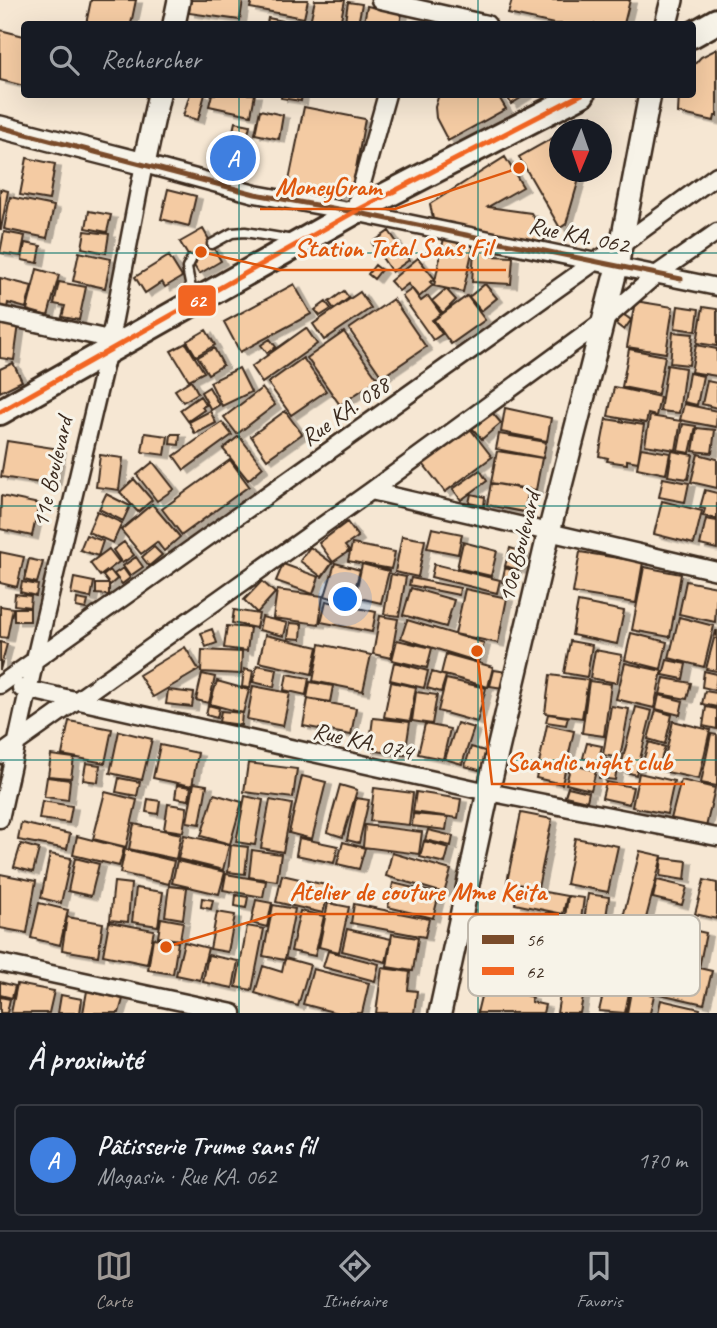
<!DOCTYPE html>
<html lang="fr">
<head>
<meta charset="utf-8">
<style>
  :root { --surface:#171b24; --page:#20242c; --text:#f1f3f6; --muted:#9ea1a6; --line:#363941; --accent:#9f9995 }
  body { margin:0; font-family:Caveat,sans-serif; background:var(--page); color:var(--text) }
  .compass { position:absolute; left:549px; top:119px; width:63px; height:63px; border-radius:50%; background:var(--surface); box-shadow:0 7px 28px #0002; rotate:182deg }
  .you { position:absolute; left:346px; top:600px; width:24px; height:24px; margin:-18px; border:5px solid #fff; border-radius:50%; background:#1a73e8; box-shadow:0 0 0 10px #1a73e833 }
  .badge { display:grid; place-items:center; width:46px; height:46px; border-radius:50%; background:var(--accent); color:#fff; font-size:23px; font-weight:700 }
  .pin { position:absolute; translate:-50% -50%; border:4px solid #fff; box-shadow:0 2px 7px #0006 }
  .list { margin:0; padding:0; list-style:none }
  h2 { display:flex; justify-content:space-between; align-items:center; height:91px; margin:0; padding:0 28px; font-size:30px }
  h2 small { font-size:23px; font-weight:400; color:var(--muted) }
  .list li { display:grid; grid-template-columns:46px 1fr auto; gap:21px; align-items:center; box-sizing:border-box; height:112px; margin:0 14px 14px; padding:0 14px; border:2px solid var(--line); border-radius:7px }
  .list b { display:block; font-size:26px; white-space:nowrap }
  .list p { margin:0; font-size:23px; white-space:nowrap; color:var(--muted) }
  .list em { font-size:23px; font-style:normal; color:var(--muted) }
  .icon { flex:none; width:38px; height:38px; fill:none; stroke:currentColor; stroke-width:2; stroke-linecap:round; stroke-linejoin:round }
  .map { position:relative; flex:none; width:717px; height:1013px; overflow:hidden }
  .search { position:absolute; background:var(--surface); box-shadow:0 7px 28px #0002; left:21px; right:21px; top:21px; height:77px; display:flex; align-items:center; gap:18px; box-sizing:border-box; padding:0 24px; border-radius:7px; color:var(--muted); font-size:26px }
  .sheet { height:217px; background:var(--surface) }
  nav { display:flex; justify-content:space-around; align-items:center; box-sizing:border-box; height:98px; border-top:2px solid var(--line); background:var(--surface); font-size:19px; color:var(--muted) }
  nav a { display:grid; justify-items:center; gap:4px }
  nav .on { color:var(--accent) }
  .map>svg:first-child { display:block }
  .building { fill:#f4cba3; stroke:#3b2a1e; stroke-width:2; filter:url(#shadow) }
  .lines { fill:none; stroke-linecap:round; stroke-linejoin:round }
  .lane-casing { stroke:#3b2a1e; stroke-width:13 }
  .street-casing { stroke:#3b2a1e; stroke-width:21 }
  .secondary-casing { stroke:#3b2a1e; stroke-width:26 }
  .primary-casing { stroke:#3b2a1e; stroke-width:30 }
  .lane { stroke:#f7f3e8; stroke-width:8 }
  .street { stroke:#f7f3e8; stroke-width:16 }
  .secondary { stroke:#f7f3e8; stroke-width:21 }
  .primary { stroke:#f7f3e8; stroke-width:24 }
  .bus-1-casing { stroke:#f7f3e8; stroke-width:10 }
  .bus-2-casing { stroke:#f7f3e8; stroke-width:10 }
  .bus-1 { stroke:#7a4b2a; stroke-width:5 }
  .bus-2 { stroke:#f26522; stroke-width:5 }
  .grid { fill:none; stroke:#0f766e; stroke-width:2; stroke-opacity:0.55 }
  .labels { text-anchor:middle; stroke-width:6; stroke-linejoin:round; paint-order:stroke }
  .street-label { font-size:24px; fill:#3b2a1e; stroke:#f7f3e8 }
  .key { fill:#f7f3e8; stroke:#bfb7ab; stroke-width:2 }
  .key-label { font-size:19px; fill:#3b2a1e }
  .leader { fill:none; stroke:#df570d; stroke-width:2.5 }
  .callout-dot { fill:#df570d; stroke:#f7f3e8; stroke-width:2.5 }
  .callout-label { font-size:26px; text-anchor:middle; font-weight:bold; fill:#df570d; stroke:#f7f3e8; stroke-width:6; stroke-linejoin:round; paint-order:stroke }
  .line-badge { stroke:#f7f3e8; stroke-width:2.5 }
  .badge-label { font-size:19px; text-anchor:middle; font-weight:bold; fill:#fff }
</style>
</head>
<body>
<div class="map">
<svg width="717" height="1013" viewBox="0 0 717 1013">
  <defs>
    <filter id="shadow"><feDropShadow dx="6" dy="3.5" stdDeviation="0" flood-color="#0004"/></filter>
  </defs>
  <rect width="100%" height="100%" fill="#f6e7d3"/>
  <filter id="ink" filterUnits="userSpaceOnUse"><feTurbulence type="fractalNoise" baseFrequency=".0143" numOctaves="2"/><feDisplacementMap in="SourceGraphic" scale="14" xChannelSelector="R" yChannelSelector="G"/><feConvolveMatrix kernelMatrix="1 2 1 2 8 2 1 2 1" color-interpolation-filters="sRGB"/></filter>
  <g filter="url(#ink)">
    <path class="building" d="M91,0h45l-5,24h-45z
      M191,0h52l-3,20 -51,-7z
      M252,0h56l-4,18 -54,-10z
      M315,0h30l-5,24 -30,-2z
      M512,0h118l-6,24h-70l-46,-10z
      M348,2l14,2 -4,20 -13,-3z
      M367,6l35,7 -2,11 -36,-2z
      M268,18l31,6h-32z
      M0,30l24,6v50l-24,-6z
      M717,49v67h-2l-1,5 -36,-8 1,-19h13v-27l9,-10z
      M190,94h15l-7,26 -15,-4z
      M212,94h43l-4,21 -42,-9z
      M281,94h21l-1,7 -20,-3z
      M439,94h58l9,15 -58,32 -12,-23 -1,-11z
      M506,94h21l-16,10z
      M304,107l61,12 -12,66 -26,17 -41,-7z
      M260,110l23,5 -4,24 -24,-5z
      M592,115l4,6 -3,9h-26z
      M235,122l15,3 -6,27 -15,-3z
      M560,134v38h21l-15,52 -6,4 -41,-71z
      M505,157l18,30 -35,20 43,6 14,22 -2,10 -110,-26 -3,-15z
      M27,158l28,6 -6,36 -29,-5z
      M0,189l8,2 -7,38h-1z
      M168,189l28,7 -7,30 -28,-7z
      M10,197l44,9 -7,32 -43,-9z
      M89,211l22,4 -4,17 -21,-4z
      M203,229l18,32 -22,13 -19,-32z
      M85,231l24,3 -3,19 -24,-5z
      M389,231l20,29 -17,12 -20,-29z
      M4,232l21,4 -4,20 -21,-3z
      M444,238l30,6 -11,48 -29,-6z
      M480,242l13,1v13l20,1 -2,27 -39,-2 2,-32h6z
      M25,243l16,3 -3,17 -16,-3z
      M79,252l32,7 -6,29 -32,-7z
      M169,256l13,21 -17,10 -3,-5 -17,11 -10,-16z
      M418,258l17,21 -5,3 3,3 -14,12 -11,-13 -9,7 -9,-10z
      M375,265l6,5 -7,9 -6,-5z
      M37,269l22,6 -11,41 -21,-6z
      M0,278l32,8 -6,22 -18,-5 -1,5 -7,-1z
      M59,282l27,5 -7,33 -17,-3 3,-11 -11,-2z
      M294,284l17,30 -71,38 -16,-30z
      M485,284l12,14 -16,13 -12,-14z
      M412,289l9,12 7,-5 13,18 -9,6 10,14 -9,6 -31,-44z
      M446,289l10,11 -13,13 -11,-12z
      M344,291l5,7 -15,11 -5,-7z
      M360,292l11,16 -47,32 -11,-16z
      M467,296l18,24 -34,24 -17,-24z
      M393,299l33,48 -44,30 -33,-48z
      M635,301l38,6 -7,46 -39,-6z
      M326,302l5,7 -11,7 -5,-6z
      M678,306l21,3 -3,22 -21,-3z
      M703,307l14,2v37l-20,-3z
      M623,314l8,6 -7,10 -8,-6z
      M0,322l19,2 -5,36 -14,-2z
      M306,328l11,16 -55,39 -11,-16z
      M206,330l9,15 -19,11 -9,-15z
      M344,332l34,47 -38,26 -33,-47z
      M673,332l20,2 -4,31 -19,-2z
      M270,339l6,8 -9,6 -6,-8z
      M186,343l18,29 -15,8 -18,-29z
      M696,345l21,4v27l-26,-4z
      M214,348l9,17 -15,9 -10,-17z
      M629,349l36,7 -7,38 -36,-7z
      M303,358l23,33 -35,24 -23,-32z
      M13,363l9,18 -22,11v-23z
      M667,365l18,3 -6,45 -19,-2z
      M239,368l12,24 -29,14 -12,-24z
      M689,373l14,3 -6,29 -13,-3z
      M191,380l7,13 -15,9 -8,-12z
      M707,381l10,2v25l-15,-4z
      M209,387l10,18 -8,5 -10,-18z
      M614,387l46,10 -4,19 -8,-2 -2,9 -38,-7z
      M262,388l13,17 -38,29 -13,-17z
      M200,396l6,9 -4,2 2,3 -16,11 -8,-11z
      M684,404l33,7 -1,16 -36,-7z
      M505,408l46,10 -4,23 -46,-9z
      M489,409l12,14 -19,16 -12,-13z
      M210,411l6,12 -21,11 -6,-12z
      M285,411l17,23 -35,25 -16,-23z
      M650,416l31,5 -5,29 -31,-5z
      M606,419l38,6 -6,37 -11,-2v4l-20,-3 1,-3 -9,-2z
      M222,422l10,13 -48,35 -10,-14z
      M683,424l13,2 -6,27 -12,-2z
      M468,426l24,31 -47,35 -24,-31z
      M697,428l18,2 -3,23 -19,-2z
      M145,433l23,3 -3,19 -23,-3z
      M171,434h9l-1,11 -9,-1z
      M499,434l47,8 -3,16 -47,-9z
      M239,436l24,31 -15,13 -25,-31z
      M7,441l53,8 -6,36 -53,-8z
      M641,448l29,5 -4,21 -29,-6z
      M497,451l45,7 -6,32 -45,-7z
      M672,451l21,4 -5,24 -20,-3z
      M698,454l19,5v29l-26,-6z
      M100,455l23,3 -4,32 -23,-3z
      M230,460l19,26 -67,49 -20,-26z
      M153,462l21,27 -17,12 -20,-26z
      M480,470l7,11 -26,19 -8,-11z
      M663,478l26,5 -4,19 -26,-5z
      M134,479l18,21 -14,12 -18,-20z
      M491,483l38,7 -5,22 -37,-7z
      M705,490l12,3v26l-14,-3 2,-7 -5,-1z
      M106,494l24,12 -7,15 -24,-12z
      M471,494l14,3 -1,9 -15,-3z
      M1,496l38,8 -7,32 -32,-7z
      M662,501l40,10 -8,33 -40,-10z
      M152,504l28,33 -16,14 -7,-9 -16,12 -20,-24z
      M97,511l25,12 -9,20 -25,-11z
      M706,519l11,2v28l-17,-4z
      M347,522l11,15 -13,9 4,5 -16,11 -14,-19z
      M432,528l30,6 -4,20 -31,-6z
      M86,535l17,6 -5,15 -18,-6z
      M402,536l23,4 -7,37 -23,-5z
      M124,542l10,13 -12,8 -9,-13z
      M463,542l34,9 -6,25 -34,-8z
      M352,544l43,8 -4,17 -43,-8z
      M154,547l8,8 -13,11 -7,-9z
      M310,547l22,16 -10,14 -22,-16z
      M510,548l13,4 -4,18 -14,-4z
      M109,549l10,13 -19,14 -10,-13z
      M0,552l24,5 -7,30 -17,-4z
      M580,552l63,10 -7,41 -63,-10z
      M136,557l7,10 -13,9 -7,-10z
      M29,559l14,3 -6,21 -13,-3z
      M335,563l25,7 -9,34 -26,-8z
      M283,564l36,13 -6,17 -37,-13z
      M362,564l27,7 -8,32 -26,-6z
      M434,564l66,16 -3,13 -66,-16z
      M644,567l37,7 -11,63 -38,-7z
      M123,568l7,10 -8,6 -8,-10z
      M505,568l10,3 -4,13 -9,-2z
      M110,570l7,9 -7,6 -7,-9z
      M391,574l15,3 -7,39 -15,-2z
      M74,578l20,4 -3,16 -20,-4z
      M411,578l49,10 -1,7 -50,-10z
      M262,581l13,12 -18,20 -13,-13z
      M686,581l31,6 -2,35 -36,-8z
      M22,582l16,3 -2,11 -16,-4z
      M96,584h13v11l-13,-1z
      M411,588l43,12 -8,27 -43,-12z
      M465,589l42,9 -9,45 -43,-9z
      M277,590l46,6 -4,28 -46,-6z
      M15,594l16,2 -1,11 -16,-2z
      M77,599l11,2 -2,8 -10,-2z
      M326,601l50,11 -4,20 -51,-10z
      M578,602l46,9 -7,33 -45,-9z
      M0,606l13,2 -6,30 -7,-1z
      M14,608h16v13h-16z
      M234,610l25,4 -3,14 -24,-5z
      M380,616l18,3 -7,39 -18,-4z
      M262,617l25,6 -3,13 -25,-6z
      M679,617l35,9 -10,41 -35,-9z
      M407,620l77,23 -5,19 -78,-24z
      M290,623l12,1 -1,15 -13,-1z
      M227,626l23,2 -3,23 -23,-3z
      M212,629l5,14 -11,4 -5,-14z
      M716,631h1v40l-11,-2z
      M631,633l36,9 -6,27 -36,-9z
      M265,635l53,12 -6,27 -53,-12z
      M397,640l35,8 -5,20 -35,-8z
      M570,641l22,4 -5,32 -23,-4z
      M0,642l7,2 -7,26z
      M320,644l51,11 -8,36 -50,-10z
      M185,647l14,23 -46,27 -14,-22z
      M202,650l40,2 -1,22 -40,-2z
      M595,650l27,5 -5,28 -27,-5z
      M446,654l47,13 -5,20 -47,-13z
      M667,660l19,4 -3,15 -20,-4z
      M394,662l34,9 -4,17 -34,-8z
      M625,663l37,8 -8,37 -38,-9z
      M257,665l20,4 -3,18 -21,-5z
      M244,669l9,2 -3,17 -8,-1z
      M494,670l13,2 -4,16 -13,-2z
      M704,671l13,3 -2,16 -13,-3z
      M432,672l14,4 -5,16 -14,-4z
      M202,674l13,3 -6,26 -13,-3z
      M287,674l22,4 -3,17 -22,-5z
      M550,675l38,5 -6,38 -37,-5z
      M664,678l27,5 -4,16 -27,-5z
      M446,679l40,9 -9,34 -39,-11z
      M217,681l32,9 -6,23 -33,-9z
      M589,681l22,3 -7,52 -22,-3z
      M310,682l23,4 -3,16 -23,-4z
      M391,682l25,5 -6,34 -26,-4z
      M253,686l37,7 -7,33 -36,-7z
      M168,690l26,3 -2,14 -26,-3z
      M705,691l12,2v14l-15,-3z
      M416,692l21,3 -5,29 -20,-3z
      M659,695l24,6 -3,14 -24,-6z
      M308,699l48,9 -5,27 -48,-9z
      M208,705l11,3 -2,10 -11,-3z
      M611,706l18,3 -9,49 -17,-3z
      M636,707l16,4 -16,64 -16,-5z
      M706,707l11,2v20l-14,-3z
      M656,710l16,5 -7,29 -17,-5z
      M221,711l21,2 -1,12 -22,-3z
      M548,714l20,3 -2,8 -20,-3z
      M373,718l37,4 -5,33 -36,-5z
      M69,721l43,8 -7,34 -43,-8z
      M673,721l37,9 -11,49 -37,-8z
      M457,723l17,5 -12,36 -17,-5z
      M425,724l25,5 -7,30 -25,-5z
      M547,725l27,6 -12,53 -26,-6z
      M119,731l33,8 -10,41 -32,-7z
      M711,734l6,1v51l-16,-3z
      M649,742l16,5 -6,19 -16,-5z
      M587,743l15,3 -4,16 -15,-4z
      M160,745l38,8 -6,33 -39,-8z
      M471,747l17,5 -6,19 -17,-5z
      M51,755l23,3 -3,20 -23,-2z
      M602,758l16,3 -3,19 -16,-2z
      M86,763l14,2 -2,17 -15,-2z
      M248,763l49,6 -4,29 -49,-6z
      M571,764l25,7 -5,19 -25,-6z
      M639,773l35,8 -7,33 -35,-7z
      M302,776l24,6 -14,57 -23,-6z
      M47,777l23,3 -2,20 -24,-3z
      M119,778l21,4 -3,14 -21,-4z
      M681,780l34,8 -9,39 -35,-8z
      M606,782l27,5 -4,17 -27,-6z
      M194,783l13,2 -7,39 -13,-2z
      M177,785l14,2 -2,13 -14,-2z
      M340,785l17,5 -14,47 -16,-5z
      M568,787l21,5 -2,9 -22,-5z
      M374,788l39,5 -4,32 -39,-4z
      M105,792l32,8 -11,47 -33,-8z
      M416,792l45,7 -3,19 -45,-6z
      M214,794l28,8 -12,42 -29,-8z
      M245,796l18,4 -8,45 -19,-3z
      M356,798l13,2 -10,43 -12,-3z
      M148,799l12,2 -2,13 -12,-2z
      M270,800l22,4 -9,48 -22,-4z
      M42,801l30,5 -3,17 -30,-4z
      M168,804l19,3 -4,25 -19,-3z
      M521,813l31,6 -14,69 -31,-6z
      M413,814l35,3 -2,13 -34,-4z
      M21,823l49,11 -3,15 -49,-9z
      M134,824l47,10 -5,25 -47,-10z
      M365,825l57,7 -3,22 -56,-7z
      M428,830l25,6 -2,10 -26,-6z
      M184,835l45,10 -6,25 -45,-11z
      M77,836l47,12 -5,18 -46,-11z
      M299,838l39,8 -4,17 -38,-8z
      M575,838l43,8 -10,46 -42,-8z
      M424,841l25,7 -4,15 -25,-6z
      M343,842l22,6 -6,21 -22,-5z
      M21,844l18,5 -6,23 -19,-5z
      M231,845l17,2 -3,27 -17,-2z
      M125,849l49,12 -5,23 -49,-11z
      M252,850l29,4 -4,27 -28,-4z
      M640,851l22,5 -18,70 -22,-5z
      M392,853l59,17 -7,23 -58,-17z
      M50,854l21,4 -10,45 -20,-5z
      M75,858l24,6 -8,32 -23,-5z
      M662,858l25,3 -2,19 -25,-4z
      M177,861l48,11 -6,22 -47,-11z
      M0,874l36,7 -9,52 -27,-5z
      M226,874l40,7 -3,16 -40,-7z
      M282,875l48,11 -7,27 -47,-11z
      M657,880l30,7 -5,18 -29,-7z
      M704,880l13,3v36l-22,-5z
      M114,882l17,2 -3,38 -18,-2z
      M393,883l46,11 -6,24 -45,-11z
      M169,886l18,2 -4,31 -18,-3z
      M518,887l49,9 -4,18 -48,-10z
      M136,888l27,4 -5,34 -26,-4z
      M588,894l21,3 -4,27 -21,-3z
      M236,895l12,2 -2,11 -11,-2z
      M568,896l16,2 -4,28 -16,-2z
      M202,898l11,2 -2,9 -10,-2z
      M256,900l16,3 -5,24 -16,-4z
      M39,903l29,7 -8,35 -29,-7z
      M328,903l21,4 -10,45 -20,-5z
      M354,904l75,15 -4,18 -74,-14z
      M273,905l22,4 -10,51 -22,-4z
      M300,911l24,5 -9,40 -24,-5z
      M217,912l18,3 -7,37 -18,-3z
      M546,912l17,4 -6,29 -17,-4z
      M67,917l36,6 -5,33 -36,-6z
      M161,918l22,4 -3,18 -22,-3z
      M648,920l58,13 -7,35 13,3 -8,33 -71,-16z
      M109,922l45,8 -7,34 -44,-9z
      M247,926l17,3 -12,61 -16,-3z
      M347,929l44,10 -5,23 -44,-11z
      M392,934l26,4 -5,33 -26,-4z
      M153,938l25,4 -5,32 -25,-4z
      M184,942l24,6 -8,32 -24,-5z
      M328,951l51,13 -4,17 -52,-14z
      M208,955l30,6 -5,27 -30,-6z
      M285,958l25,7 -12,41 -43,-13 8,-27 19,6z
      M382,968l28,4 -2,18 9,1 -3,22h-38z
      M313,969l56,14 -7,30h-25l-34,-9z
      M608,973l24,5 -7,35 -26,-2z
      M0,982l15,4 -3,12 -12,-3z
      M17,984l37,7 -5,22h-38z
      M492,986l40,11 -1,5 14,3 -2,8h-66l6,-25 8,3z
      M561,988l23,4 -4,21h-23z
      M87,991l36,8 -4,14h-36z
      M631,991l23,4 -4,18h-23z
      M61,995l21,4 -2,14h-22z
      M0,997l10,2 -3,14h-7z
      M661,1000l39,9 -1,4h-41z"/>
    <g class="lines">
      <g class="lane-casing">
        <path id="lane" d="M212,244l20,-11 13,-1 48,8
          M191,260l-4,8 6,31"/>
      </g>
      <g class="street-casing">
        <path id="street" d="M380,0l107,24
          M354,212l33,-118
          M0,315l109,24
          M371,491l346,80
          M0,685l596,-424 24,-15 97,-71
          M21,688l467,104 229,45
          M0,755l371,-264 231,-169 55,-48 60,-42
          M0,819l35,-160 73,-309 36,-186 111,30 99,18 363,75
          M0,963l233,50"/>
      </g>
      <g class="secondary-casing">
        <path id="secondary" d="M174,24l5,-24
          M666,24l6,-24
          M0,127l144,37 15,-70
          M440,1013l48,-221 61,-260 68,-265 33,-173"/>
      </g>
      <g class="primary-casing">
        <path id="primary" d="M692,35l25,-14
          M0,412l354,-200 228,-118"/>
      </g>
      <use href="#lane" class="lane"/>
      <use href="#street" class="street"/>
      <use href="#secondary" class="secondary"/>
      <use href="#primary" class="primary"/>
      <g class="bus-1-casing">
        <path id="bus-1" d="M0,127l255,67 99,18 327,67"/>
      </g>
      <g class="bus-2-casing">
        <path id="bus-2" d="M0,412l354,-200 228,-118"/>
      </g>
      <use href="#bus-1" class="bus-1"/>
      <use href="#bus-2" class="bus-2"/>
    </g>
  </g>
  <path class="grid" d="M239,0v24M478,0v24M239,94v919M478,94v919M0,253h717M0,506h717M0,760h717"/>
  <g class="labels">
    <g class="street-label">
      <text transform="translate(579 235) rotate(12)" y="8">Rue KA. 062</text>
      <text transform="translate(345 411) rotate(-35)" y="8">Rue KA. 088</text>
      <text transform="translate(52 472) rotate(-77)" y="8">11e Boulevard</text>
      <text transform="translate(519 547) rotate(-76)" y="8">10e Boulevard</text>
      <text transform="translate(363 741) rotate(13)" y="8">Rue KA. 074</text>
    </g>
  </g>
  <rect x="468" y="915" width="232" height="81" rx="10" class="key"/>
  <rect x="482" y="935" width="32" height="9" fill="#7a4b2a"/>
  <rect x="482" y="967" width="32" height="8" fill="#f26522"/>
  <g class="key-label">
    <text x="526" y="946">56</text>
    <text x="526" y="978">62</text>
  </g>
  <path class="leader" d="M519 168L395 209H260M201 252L280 270H506M477 651L492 784H685M166 947L276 914H559"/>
  <g class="callout-dot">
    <circle cx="519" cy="168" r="7"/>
    <circle cx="201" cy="252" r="7"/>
    <circle cx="477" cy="651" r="7"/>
    <circle cx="166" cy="947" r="7"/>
  </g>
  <g class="callout-label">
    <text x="328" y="195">MoneyGram</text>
    <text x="393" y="256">Station Total Sans Fil</text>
    <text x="589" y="770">Scandic night club</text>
    <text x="418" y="900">Atelier de couture Mme Keita</text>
  </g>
  <rect class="line-badge" x="177" y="284" width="40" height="33" rx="7" fill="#f26522"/>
  <g class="badge-label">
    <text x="197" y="307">62</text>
  </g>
</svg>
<svg class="compass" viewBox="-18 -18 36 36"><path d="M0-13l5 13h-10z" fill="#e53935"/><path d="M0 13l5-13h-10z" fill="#9ea1a6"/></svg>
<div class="you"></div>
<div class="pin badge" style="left:233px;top:158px;background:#3f7fe0">A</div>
<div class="search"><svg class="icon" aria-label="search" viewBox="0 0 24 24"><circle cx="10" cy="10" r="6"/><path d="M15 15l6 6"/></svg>Rechercher</div>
</div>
<section class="sheet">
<h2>À proximité<small></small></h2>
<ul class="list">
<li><span class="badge" style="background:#3f7fe0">A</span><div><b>Pâtisserie Trume sans fil</b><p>Magasin · Rue KA. 062</p></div><em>170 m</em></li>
</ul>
</section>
<nav>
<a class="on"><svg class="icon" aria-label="map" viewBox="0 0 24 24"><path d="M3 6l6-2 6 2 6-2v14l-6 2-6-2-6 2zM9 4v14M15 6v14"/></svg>Carte</a>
<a><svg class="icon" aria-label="directions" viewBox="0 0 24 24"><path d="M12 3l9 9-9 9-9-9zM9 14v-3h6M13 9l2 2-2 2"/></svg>Itinéraire</a>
<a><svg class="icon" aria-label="saved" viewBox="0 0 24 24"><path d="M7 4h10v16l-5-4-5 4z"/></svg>Favoris</a>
</nav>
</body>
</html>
